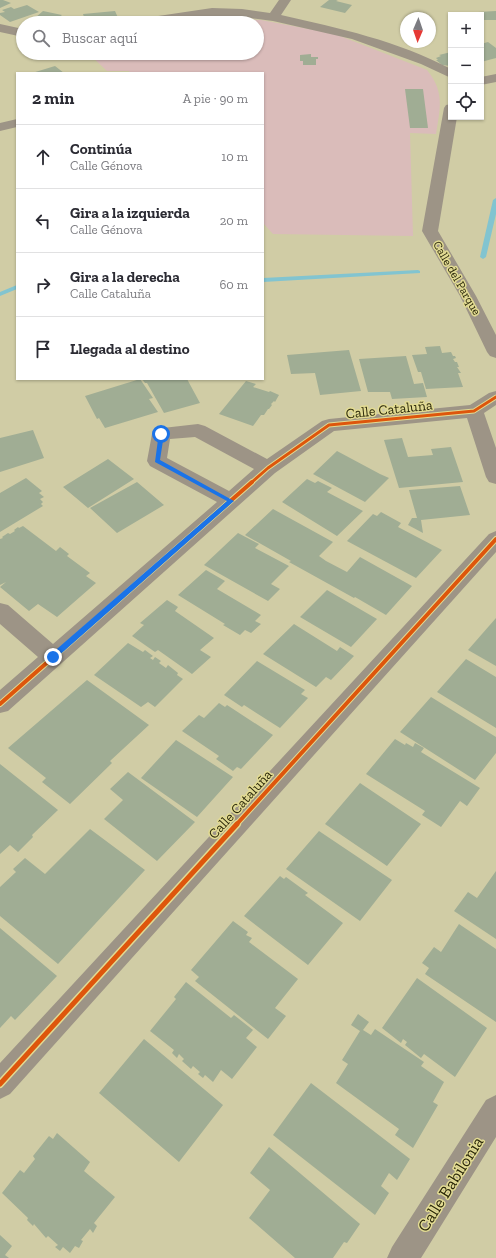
<!DOCTYPE html>
<html lang="es">
<head>
<meta charset="utf-8">
<style>
  :root { --surface:#fff; --page:#f7f7f7; --text:#2b2b33; --muted:#7c7c81; --line:#e1e1e2 }
  body { margin:0; font-family:"Zilla Slab",serif; background:var(--page); color:var(--text) }
  .controls { position:absolute; right:12px; top:12px; display:grid; overflow:hidden; border-radius:0px; box-shadow:0 1px 3px #0004 }
  .controls button { width:36px; height:36px; display:grid; place-items:center; padding:0; border:0; border-bottom:1px solid var(--line); background:var(--surface); color:var(--text); font:20px sans-serif }
  .compass { position:absolute; left:400px; top:12px; width:36px; height:36px; border-radius:50%; background:var(--surface); box-shadow:0 1px 3px #0004; rotate:182deg }
  .stop { position:absolute; width:12px; height:12px; margin:-9px; border:3px solid #1a73e8; border-radius:50%; background:#fff }
  .stop.end { background:#1a73e8; border-color:#fff; box-shadow:0 1px 4px #0008 }
  .list { margin:0; padding:0; list-style:none }
  h2 { display:flex; justify-content:space-between; align-items:center; height:52px; margin:0; padding:0 16px; font-size:17px }
  h2 small { font-size:13px; font-weight:400; color:var(--muted) }
  .list li { display:grid; grid-template-columns:26px 1fr auto; gap:12px; align-items:center; box-sizing:border-box; height:64px; padding:0 16px; border-top:1px solid var(--line) }
  .list b { display:block; font-size:15px; white-space:nowrap }
  .list p { margin:0; font-size:13px; white-space:nowrap; color:var(--muted) }
  .list em { font-size:13px; font-style:normal; color:var(--muted) }
  .icon { flex:none; width:22px; height:22px; fill:none; stroke:currentColor; stroke-width:2; stroke-linecap:round; stroke-linejoin:round }
  .map { position:relative; flex:none; width:496px; height:1258px; overflow:hidden }
  .search { position:absolute; background:var(--surface); box-shadow:0 1px 3px #0004; left:16px; top:16px; width:248px; height:44px; display:flex; align-items:center; gap:10px; box-sizing:border-box; padding:0 14px; border-radius:22px; color:var(--muted); font-size:15px }
  .panel { position:absolute; background:var(--surface); box-shadow:0 1px 3px #0004; left:16px; top:72px; width:248px; height:308px; border-radius:0px }
  .map>svg:first-child { display:block }
  .green { fill:#dabcba }
  .lines { fill:none; stroke-linecap:round; stroke-linejoin:round }
  .stream { fill:#82c4d0; fill-rule:evenodd }
  .building { fill:#a0ad94 }
  .minor { fill:#9d9486; fill-rule:evenodd }
  .cycleway-far2-casing { stroke:#e2db93; stroke-width:5 }
  .cycleway-far1-casing { stroke:#e2db93; stroke-width:6 }
  .cycleway-casing { stroke:#e2db93; stroke-width:8 }
  .cycleway-far2 { stroke:#de560c; stroke-width:3 }
  .cycleway-far1 { stroke:#de560c; stroke-width:4 }
  .cycleway { stroke:#de560c; stroke-width:5 }
  .route { fill:#1a73e8 }
  .labels { text-anchor:middle; stroke-width:3; stroke-linejoin:round; paint-order:stroke }
  .far-street-label { font-size:12px; fill:#2a2709; stroke:#e2db93 }
  .street-label { font-size:14px; fill:#2a2709; stroke:#e2db93 }
  .near-street-label { font-size:17px; fill:#2a2709; stroke:#e2db93 }
</style>
</head>
<body>
<div class="map">
<svg width="496" height="1258" viewBox="0 0 496 1258">
  <rect width="100%" height="100%" fill="#d0cca5"/>
  <path class="green" d="M215,18l46,2 74,14 92,36c18,22 13,38 9,64l-26,-1 3,103 -140,-2 -10,-11v-150h-133l-1,-2h-22l-19,-18h169v-30h-87z"/>
  <g class="lines">
    <path class="stream" d="M496,198v16l-10,43 -3,2 -3,-2 13,-57z
      M418,270l2,1v2l-157,9v-4z
      M17,285v4l-17,7v-4z"/>
  </g>
  <path class="building" d="M0,0h3l8,3 -11,5z
    M329,0h9l-2,1 16,4 -7,8 -25,-6z
    M27,5l12,7 -29,10 -10,-7v-2l5,-1 -3,-2 9,-3 3,2z
    M43,11l19,4 -10,8h-23z
    M115,11l4,9 -33,3 -3,-9z
    M496,11v9h-14l-1,-5 -3,-3z
    M488,42l8,6v10l-15,4v-18z
    M451,52v14l-9,-1 -6,-5h2l-2,-2 5,-2 -2,-1z
    M311,54v3h7v2h-2v6h-13v-4h-3v-6z
    M55,66l9,7h-32z
    M405,89h18l5,39h-18z
    M440,346l2,7 9,-1 2,4h2l1,2 -3,1 2,3h2l2,5h-2l4,6h-3l5,14 -37,2 -5,-17h-3l-6,-17 15,-1 -2,-7z
    M349,350l12,41 -41,4 -5,-22 -24,1 -4,-19z
    M406,356l8,28 9,-1 4,14 -35,2 -2,-7h-22l-9,-33z
    M140,379l13,19 -4,1 9,13 -53,16 -6,-10 -2,1 -12,-23z
    M142,379h45l13,24 -36,10 -17,-30h-2z
    M246,381l10,3 -3,3 16,5 1,-1 9,4 -4,7 -1,-1 -3,3 1,1 -3,4h-1l-4,6h-3l-8,11 -34,-12z
    M33,430l11,28 -44,14v-34z
    M402,438l6,19 25,-2 -2,-6 20,-2 12,35 -64,6 -15,-48z
    M337,451l43,23 9,4 -24,24 -52,-28z
    M108,459l26,20 -46,29 -25,-21z
    M26,478l16,13 -3,2 5,4 -4,2 3,3 -2,2 2,2 -43,26v-39z
    M307,479l8,4 3,-2 14,7 -5,4 36,19 -26,25 -55,-34z
    M137,482l27,23 -47,28 -27,-25z
    M460,486l10,29 -49,5 2,13 -15,-8 4,-7h5l-8,-28z
    M273,509l60,33 -14,14 7,5 21,11 13,-15 52,29 -26,29 -31,-18 -1,1 -65,-36 2,-1 -46,-26z
    M381,512l20,11 -3,4 44,23 -26,28 -69,-37 26,-27 4,2z
    M23,526l33,25 4,-4 9,7 -2,2 23,17 -4,3 10,7 -39,34 -19,-13 -9,7 -29,-24 6,-5 -6,3v-46l3,-1 -1,-1 6,-4 2,1 5,-3 -1,-1 4,-3 1,1z
    M238,533l21,11 -4,4 34,18 -18,18 9,5 -12,12 -64,-36z
    M206,570l19,11 -8,8 44,26 -6,6 6,3 -10,9 -6,-3 -5,5 -17,-10 2,-1 -47,-29z
    M327,590l50,29 -26,28 -51,-30z
    M167,600l11,7 -3,4 39,27 -14,12 11,7 -19,17 -34,-24 -3,2 -23,-16 12,-11 -4,-2z
    M496,618v48l-28,-16z
    M294,624l43,27 3,-4 14,9 -23,24 -5,-3 -10,10 -53,-33z
    M128,643l15,9 2,-2 8,6 -3,2 3,2 2,-3 6,4 -2,2 7,5 2,-3 10,8 -1,2 6,4 -28,28 -7,-5 -7,5 -47,-32z
    M466,659l30,18v51l-59,-36z
    M257,661l48,29 -4,4 7,4 -28,30 -36,-23 -2,2 -18,-12z
    M87,680l62,45 -39,36 2,2 -42,41 -28,-22 4,-4 -38,-30z
    M431,697l65,40v16l-21,27 -75,-48z
    M219,703l6,4 2,-2 46,30 -32,34 -4,-2 -4,4 -17,-12 3,-3 -37,-25 17,-16 5,3z
    M395,739l10,6 1,-2 7,4 2,-4 9,5 -3,4 59,36 -13,18 -7,-5 -19,26 -19,-12 3,-4 -59,-37z
    M176,740l57,37 -36,40 -56,-39z
    M0,764l58,46 -26,25 1,2 -15,15 -8,-7 -10,9z
    M128,772l67,50 -38,39 -53,-42 19,-19 -13,-11z
    M360,783l61,41 -34,42 -62,-42z
    M90,829l55,41 -87,94 -58,-48v-29l16,-15 -3,-3 12,-11 20,16z
    M319,831l73,49 -32,41 -74,-52z
    M496,871v68l-42,-28 14,-19 9,6z
    M280,876l4,3 2,-2 22,16 -3,2 38,28 -35,42 -64,-49z
    M233,921l15,11 -2,3 6,3 -3,4 49,37 -23,29 11,8 -18,23 -73,-58 4,-4 -8,-7z
    M459,924l37,25v73l-71,-48 4,-6 -7,-5 12,-16 7,5z
    M0,928l57,48 -42,44 -4,-4 -11,12z
    M417,978l70,50 -32,49 -31,-23 -3,4 -16,-13 2,-3 -4,-3 -2,4 -19,-15z
    M186,982l45,36 3,-3 19,15 -7,8 11,9 -25,32 -11,-9 -8,12 -8,-7 -2,3 -5,-4 2,-2 -7,-6 -2,3 -9,-8 2,-2 -5,-5 -2,4 -5,-5 2,-3 -24,-19 26,-32 -2,-2z
    M358,1014l11,8 -6,8 8,5 4,-6 49,33 -3,4 23,16 -11,20 5,3 -25,43 -18,-13 4,-6 -63,-46 12,-19 -6,-4 18,-29 -9,-6z
    M144,1039l79,66 -44,57 -80,-69z
    M311,1083l99,76 -13,21 -8,-7 -8,13 8,7 -14,22 -102,-80z
    M57,1133l33,29 -6,9 31,26 -21,26 3,3 -4,7 -3,-4 -9,11 2,1 -4,7 -4,-2 -5,7 -7,-6 -3,4 -5,-4 3,-2 -10,-9 -2,2 -12,-14 -1,2 -6,-6 1,-2 -26,-25 18,-23 4,3 11,-14 -2,-3 16,-20 4,3z
    M269,1147l91,77 -13,19 -3,-1 -11,16h-38l-46,-40 21,-28 -20,-17z
    M0,1235l12,11 -7,9 4,3h-9z"/>
  <g class="lines">
    <path class="minor" d="M279,0h12l-10,15c58,13 117,26 170,54v9l-30,-14 -69,-25 -79,-18 -31,-4 -30,-1 -49,7h-31l2,-3 4,-1 74,-11 30,1 28,4z
      M0,24l23,5v8l-23,-5z
      M496,74v8l-15,3v-8z
      M451,104v13h6l-19,114 38,65 20,39v23l-6,-2 -3,-4 -27,-56 -38,-65 22,-123 2,-3z
      M17,119v8l-17,4v-8z
      M496,391v14l-12,8 12,35v36l-7,-2 -3,-5 -19,-59 -133,13 -59,42 -267,238 -8,2v-23l38,-33 -38,-33v-21l8,2 45,39 164,-142 -67,-36 -3,-5 5,-27 2,-5 44,-5 7,2 62,33 55,-38 7,-2 141,-14 19,-12zM195,437l59,32 -25,22 -62,-33 3,-19z
      M496,531v21l-486,542 -10,5v-36l489,-529z
      M496,1095v42l-75,121h-34l5,-11 94,-147z"/>
    <g class="cycleway-far2-casing">
      <path id="cycleway-far2" d="M251,483l17,-15 61,-43 145,-14 22,-14"/>
    </g>
    <g class="cycleway-far1-casing">
      <path id="cycleway-far1" d="M0,704l252,-222
        M236,825l260,-286"/>
    </g>
    <g class="cycleway-casing">
      <path id="cycleway" d="M0,1084l237,-260"/>
    </g>
    <use href="#cycleway-far2" class="cycleway-far2"/>
    <use href="#cycleway-far1" class="cycleway-far1"/>
    <use href="#cycleway" class="cycleway"/>
  </g>
  <path class="route" d="M159,432l5,2 -4,26 74,41 -179,158h-5v-4l177,-154 -72,-39z"/>
  <g class="labels">
    <g class="far-street-label">
      <text transform="translate(457 278) rotate(60)" y="4">Calle del Parque</text>
    </g>
    <g class="street-label">
      <text transform="translate(389 409) rotate(-6)" y="5">Calle Cataluña</text>
      <text transform="translate(240 804) rotate(-48)" y="5">Calle Cataluña</text>
    </g>
    <g class="near-street-label">
      <text transform="translate(450 1184) rotate(-58)" y="6">Calle Babilonia</text>
    </g>
  </g>
</svg>
<div class="controls">
<button>+</button>
<button>−</button>
<button><svg class="icon" aria-label="locate" viewBox="0 0 24 24"><circle cx="12" cy="12" r="6"/><path d="M12 2v4M12 18v4M2 12h4M18 12h4"/></svg></button>
</div>
<svg class="compass" viewBox="-18 -18 36 36"><path d="M0-13l5 13h-10z" fill="#e53935"/><path d="M0 13l5-13h-10z" fill="#7c7c81"/></svg>
<div class="stop" style="left:161px;top:434px"></div>
<div class="stop end" style="left:53px;top:657px"></div>
<div class="search"><svg class="icon" aria-label="search" viewBox="0 0 24 24"><circle cx="10" cy="10" r="6"/><path d="M15 15l6 6"/></svg>Buscar aquí</div>
<section class="panel">
<h2>2 min<small>A pie · 90 m</small></h2>
<ul class="list">
<li><svg class="icon" aria-label="ahead" viewBox="0 0 24 24"><path d="M12 20V5M6 11l6-6 6 6"/></svg><div><b>Continúa</b><p>Calle Génova</p></div><em>10 m</em></li>
<li><svg class="icon" aria-label="left" viewBox="0 0 24 24"><path d="M17 20v-9H6M10 6l-5 5 5 5"/></svg><div><b>Gira a la izquierda</b><p>Calle Génova</p></div><em>20 m</em></li>
<li><svg class="icon" aria-label="right" viewBox="0 0 24 24"><path d="M7 20v-9h11M14 6l5 5-5 5"/></svg><div><b>Gira a la derecha</b><p>Calle Cataluña</p></div><em>60 m</em></li>
<li><svg class="icon" aria-label="arrive" viewBox="0 0 24 24"><path d="M6 21V4h12l-3 4 3 4H6"/></svg><div><b>Llegada al destino</b></div></li>
</ul>
</section>
</div>
</body>
</html>
